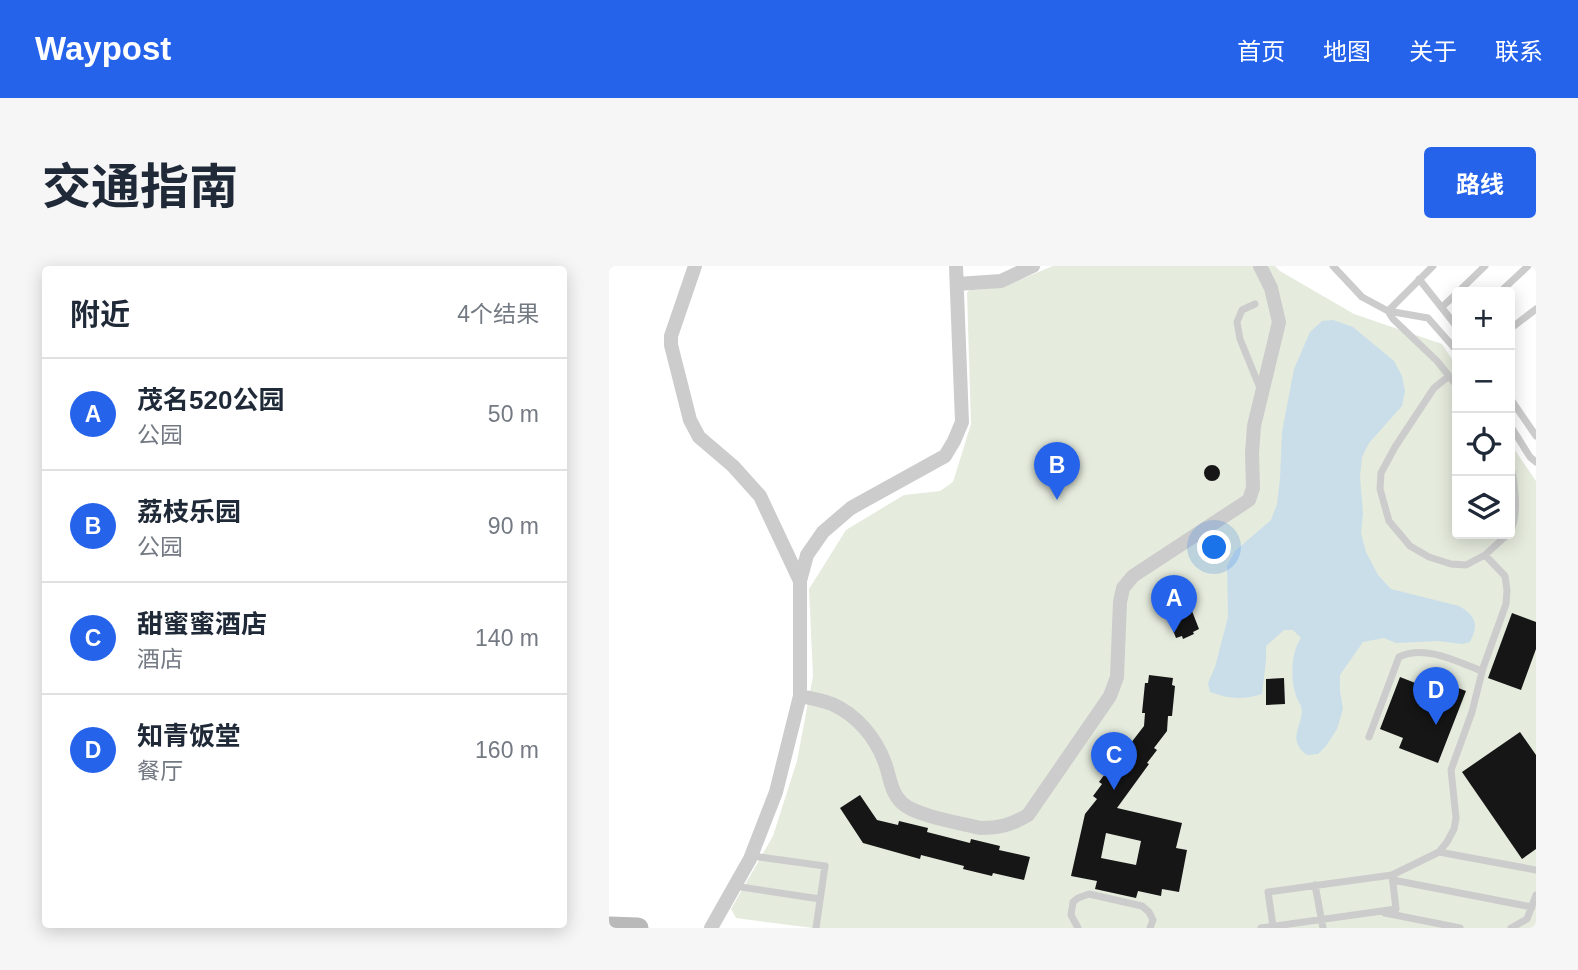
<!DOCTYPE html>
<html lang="zh">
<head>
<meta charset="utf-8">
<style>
  :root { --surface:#fff; --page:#f6f6f7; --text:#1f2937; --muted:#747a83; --line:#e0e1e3; --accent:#2563eb }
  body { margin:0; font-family:Arial,"Noto Sans SC",sans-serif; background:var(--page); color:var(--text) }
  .controls { position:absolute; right:21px; top:21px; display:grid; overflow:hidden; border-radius:7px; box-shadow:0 4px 18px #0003 }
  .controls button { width:63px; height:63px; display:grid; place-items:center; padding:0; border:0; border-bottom:2px solid var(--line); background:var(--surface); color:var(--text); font:35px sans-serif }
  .you { position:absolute; left:606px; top:282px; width:24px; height:24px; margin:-18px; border:5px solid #fff; border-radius:50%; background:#1a73e8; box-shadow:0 0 0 10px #1a73e833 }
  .badge { display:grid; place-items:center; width:46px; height:46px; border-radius:50%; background:var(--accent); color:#fff; font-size:23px; font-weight:700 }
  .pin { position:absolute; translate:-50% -58px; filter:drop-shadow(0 2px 4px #0008) }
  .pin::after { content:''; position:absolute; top:37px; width:24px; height:21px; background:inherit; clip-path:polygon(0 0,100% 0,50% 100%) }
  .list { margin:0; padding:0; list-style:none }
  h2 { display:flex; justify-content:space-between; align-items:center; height:91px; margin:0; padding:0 28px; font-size:30px }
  h2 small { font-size:23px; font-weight:400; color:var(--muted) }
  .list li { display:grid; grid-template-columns:46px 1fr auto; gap:21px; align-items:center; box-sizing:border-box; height:112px; padding:0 28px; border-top:2px solid var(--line) }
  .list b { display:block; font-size:26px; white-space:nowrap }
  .list p { margin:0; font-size:23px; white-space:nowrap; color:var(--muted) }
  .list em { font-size:23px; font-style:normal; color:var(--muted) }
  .icon { flex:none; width:38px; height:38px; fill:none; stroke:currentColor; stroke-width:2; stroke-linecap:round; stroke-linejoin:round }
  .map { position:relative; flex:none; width:927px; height:662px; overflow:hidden; border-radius:7px }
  header { display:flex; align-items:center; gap:42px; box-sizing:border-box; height:98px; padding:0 35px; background:var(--accent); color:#fff }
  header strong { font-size:33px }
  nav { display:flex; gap:38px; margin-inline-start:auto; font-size:24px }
  .intro { display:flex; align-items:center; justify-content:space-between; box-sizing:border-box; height:168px; padding:0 42px }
  h1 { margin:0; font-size:49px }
  .button { padding:18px 32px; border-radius:7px; background:var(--accent); color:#fff; font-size:24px; font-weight:700 }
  main { display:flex; gap:42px; padding:0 42px }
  aside { flex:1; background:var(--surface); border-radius:7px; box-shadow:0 4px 18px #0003 }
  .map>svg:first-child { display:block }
  .green { fill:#e5ebdd }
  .water { fill:#cadeea }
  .building { fill:#161616; fill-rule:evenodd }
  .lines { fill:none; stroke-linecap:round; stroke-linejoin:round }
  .service { stroke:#ccc; stroke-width:7 }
  .minor { stroke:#ccc; stroke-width:14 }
  .secondary { stroke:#b9b9b9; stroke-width:21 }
</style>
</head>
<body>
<header>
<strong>Waypost</strong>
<nav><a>首页</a><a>地图</a><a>关于</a><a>联系</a></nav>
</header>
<div class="intro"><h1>交通指南</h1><a class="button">路线</a></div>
<main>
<aside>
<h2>附近<small>4个结果</small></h2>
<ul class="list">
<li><span class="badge">A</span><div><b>茂名520公园</b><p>公园</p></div><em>50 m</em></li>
<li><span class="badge">B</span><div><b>荔枝乐园</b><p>公园</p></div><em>90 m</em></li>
<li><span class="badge">C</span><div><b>甜蜜蜜酒店</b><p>酒店</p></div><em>140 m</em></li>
<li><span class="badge">D</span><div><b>知青饭堂</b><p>餐厅</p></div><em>160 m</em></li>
</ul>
</aside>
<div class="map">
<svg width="927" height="662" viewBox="0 0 927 662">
  <rect width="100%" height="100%" fill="#fff"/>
  <path class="green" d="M444,0h222l5,5 74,43 88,30 15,23v167h53v-91l26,38v447h-723l-77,-10 -5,-9 42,-73 24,-75 16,-85 -4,-87 37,-59 58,-35 36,-4 13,-9 18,-58 -4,-131 3,-4c29,3 56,-12 83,-23z"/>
  <path class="water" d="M724,54l20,7 41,34 8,15 3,15 -3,15 -33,37 -7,14 -2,20 3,36 -2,20 5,19 12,23 13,14 68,17c17,10 20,18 11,36l-8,2 -24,-3 -42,2 -12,-5 -21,4 -23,33v16l3,18 -6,20 -11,17 -8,8 -11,1c-20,-15 -6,-26 -5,-44 0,-5 -4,-10 -6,-15 -6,-18 -5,-43 5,-58l-8,-8h-9l-18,16v14l-4,34c-18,6 -34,5 -52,-2l-2,-9 7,-16 13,-50 -1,-51 8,-15 36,-31 6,-16 3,-25 2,-47 12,-63 16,-37 12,-11z"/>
  <path class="building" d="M595 207a8 8 0 1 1 16 0a8 8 0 1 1-16 0Z
    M574,322l16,41 -6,3 1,2 -11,5 -1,-3 -6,2 -17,-42z
    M903,347l24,9v27l-15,41 -33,-12z
    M540,409l24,3 -1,7 3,1 -3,30h-4l-1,15 -13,17 3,2 -10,13 2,1 -32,44 65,15 -6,25 11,2 -8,42 -17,-3 -1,7 -23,-5 -2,7 -41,-9 2,-8 -26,-5 14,-62 12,-15 -4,-3 9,-12 -3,-2 26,-35 2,1 17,-22 1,-13h-3l3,-30h3zM497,567l35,8 -5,24 -35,-7z
    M818,410l39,15 -28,72 -39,-15 4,-10 -23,-9 20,-52 23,9z
    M675,412l1,26 -19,1v-26z
    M911,466l16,23v94l-14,10 -60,-87z
    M251,529l17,25 21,5 1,-4 29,7 -1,4 43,11 1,-4 29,7 -1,4 31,7 -6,23 -31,-7 -1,3 -29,-7 1,-3 -43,-11 -1,4 -57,-16 -23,-35z"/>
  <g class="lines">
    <path class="service" d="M724,0l29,31 26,14 40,7 29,33
      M810,13l38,48
      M849,26l27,-26
      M891,26l28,-26
      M646,38l-13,6 -5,12 3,17 20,49
      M833,41l15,-14
      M779,45l5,8 44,42 20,25
      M779,45l45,-45
      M901,63l26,-20
      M840,110l-15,12 -39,59 -14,26 -1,16 9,32 21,25 19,11 22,7 15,1 19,-10 23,-21
      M901,132l26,38
      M901,159l20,32 6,5
      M901,195c4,17 10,55 0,70
      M760,471l30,-80c26,-13 59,5 83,14
      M830,586l97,18
      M143,590l73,10 -9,62
      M784,614l139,27
      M706,619l8,43
      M125,620l86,13
      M776,647l75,15
      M664,660l-5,-34 124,-17 47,-23 8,-10 7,-13 2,-11 -5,-48 21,-58 11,-44 23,-64 1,-14 -2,-14 -20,-21
      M469,662l-7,-13 2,-13 5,-4 11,-4 53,12 7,6 4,8 -3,8
      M652,662l135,-19 -4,-34
      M902,662l16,-9 9,-24"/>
    <path class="minor" d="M86,0l-24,70v9l19,75 9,17 34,29 27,30 40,85
      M348,18l44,-3 32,-15
      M191,430c10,2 22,4 32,8 25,11 44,34 53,59 5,14 6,30 17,40 14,13 58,20 78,25 20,0 31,-3 48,-13l82,-119 7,-19 3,-75 3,-14 10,-12 116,-76 4,-12 -1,-35 2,-27 25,-104 -8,-34 -11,-22
      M102,662l39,-69 26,-67 24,-96v-115l7,-26 16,-23 28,-24 94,-52 9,-15 8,-19 -6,-156"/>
    <path class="secondary" d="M0,661l29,1"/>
  </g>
</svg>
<div class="controls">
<button>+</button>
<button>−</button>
<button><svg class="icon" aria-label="locate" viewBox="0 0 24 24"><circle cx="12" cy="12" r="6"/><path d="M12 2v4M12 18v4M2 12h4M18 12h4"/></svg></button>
<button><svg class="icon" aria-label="layers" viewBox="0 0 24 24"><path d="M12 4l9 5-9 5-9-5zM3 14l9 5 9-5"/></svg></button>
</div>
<div class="you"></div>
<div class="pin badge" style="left:565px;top:367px">A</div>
<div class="pin badge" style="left:448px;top:234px">B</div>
<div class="pin badge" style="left:505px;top:524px">C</div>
<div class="pin badge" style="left:827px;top:459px">D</div>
</div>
</main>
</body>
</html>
